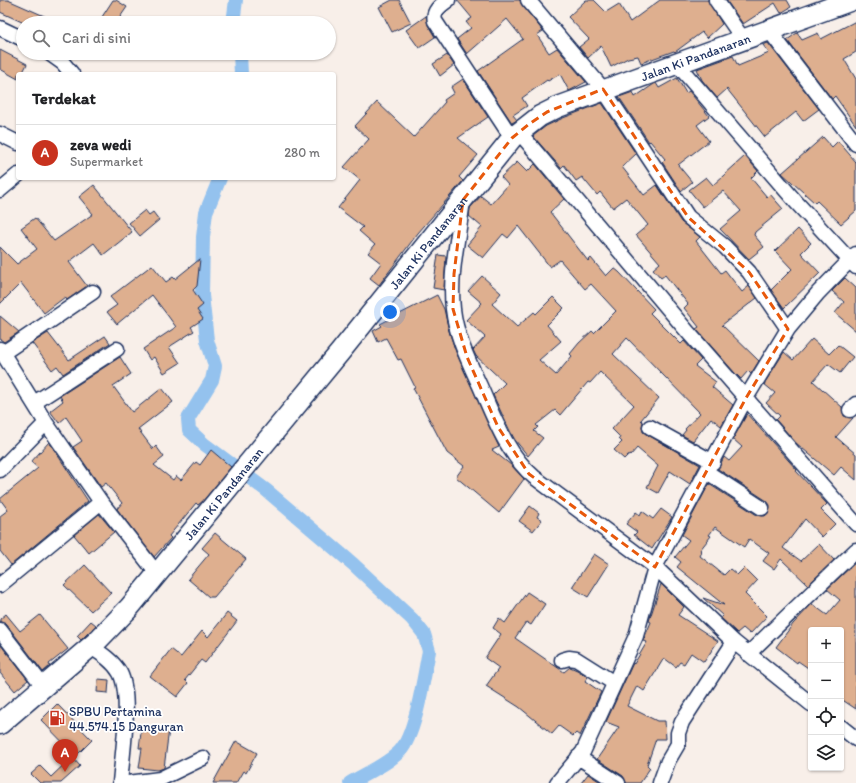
<!DOCTYPE html>
<html lang="id">
<head>
<meta charset="utf-8">
<style>
  :root { --surface:#fff; --page:#f2f2f2; --text:#202124; --muted:#757577; --line:#e0e0e0; --accent:#c8321e }
  body { margin:0; font-family:Itim,sans-serif; background:var(--page); color:var(--text) }
  .controls { position:absolute; right:12px; bottom:12px; display:grid; overflow:hidden; border-radius:4px; box-shadow:0 1px 3px #0004 }
  .controls button { width:36px; height:36px; display:grid; place-items:center; padding:0; border:0; border-bottom:1px solid var(--line); background:var(--surface); color:var(--text); font:20px sans-serif }
  .you { position:absolute; left:390px; top:312px; width:14px; height:14px; margin:-10px; border:3px solid #fff; border-radius:50%; background:#1a73e8; box-shadow:0 0 0 6px #1a73e833 }
  .badge { display:grid; place-items:center; width:26px; height:26px; border-radius:50%; background:var(--accent); color:#fff; font-size:13px; font-weight:700 }
  .pin { position:absolute; translate:-50% -33px; filter:drop-shadow(0 1px 2px #0008) }
  .pin::after { content:''; position:absolute; top:21px; width:14px; height:12px; background:inherit; clip-path:polygon(0 0,100% 0,50% 100%) }
  .list { margin:0; padding:0; list-style:none }
  h2 { display:flex; justify-content:space-between; align-items:center; height:52px; margin:0; padding:0 16px; font-size:17px }
  h2 small { font-size:13px; font-weight:400; color:var(--muted) }
  .list li { display:grid; grid-template-columns:26px 1fr auto; gap:12px; align-items:center; box-sizing:border-box; height:56px; padding:0 16px; border-top:1px solid var(--line) }
  .list b { display:block; font-size:15px; white-space:nowrap }
  .list p { margin:0; font-size:13px; white-space:nowrap; color:var(--muted) }
  .list em { font-size:13px; font-style:normal; color:var(--muted) }
  .icon { flex:none; width:22px; height:22px; fill:none; stroke:currentColor; stroke-width:2; stroke-linecap:round; stroke-linejoin:round }
  .map { position:relative; flex:none; width:856px; height:783px; overflow:hidden }
  .search { position:absolute; background:var(--surface); box-shadow:0 1px 3px #0004; left:16px; top:16px; width:320px; height:44px; display:flex; align-items:center; gap:10px; box-sizing:border-box; padding:0 14px; border-radius:22px; color:var(--muted); font-size:15px }
  .panel { position:absolute; background:var(--surface); box-shadow:0 1px 3px #0004; left:16px; top:72px; width:320px; height:108px; border-radius:4px }
  .map>svg:first-child { display:block }
  .lines { fill:none; stroke-linecap:round; stroke-linejoin:round }
  .canal { stroke:#94c2ee; stroke-width:14 }
  .building { fill:#deaf8f; stroke:#1b2f5e }
  .minor-casing { stroke:#1b2f5e; stroke-width:17 }
  .secondary-casing { stroke:#1b2f5e; stroke-width:23 }
  .minor { stroke:#fff; stroke-width:14 }
  .secondary { stroke:#fff; stroke-width:20 }
  .marked { fill:none; stroke:#e8590c; stroke-width:3; stroke-dasharray:8 5; stroke-linejoin:round }
  .labels { text-anchor:middle; stroke-width:3.5; stroke-linejoin:round; paint-order:stroke }
  .street-label { font-size:13px; fill:#1b2f5e; stroke:#fff }
  .poi-label { font-size:13px; fill:#1b2f5e; stroke:#fff; text-anchor:start }
</style>
</head>
<body>
<div class="map">
<svg width="856" height="783" viewBox="0 0 856 783">
  <rect width="100%" height="100%" fill="#f8efe9"/>
  <filter id="ink" filterUnits="userSpaceOnUse"><feTurbulence type="fractalNoise" baseFrequency=".025" numOctaves="2"/><feDisplacementMap in="SourceGraphic" scale="8" xChannelSelector="R" yChannelSelector="G"/><feConvolveMatrix kernelMatrix="1 2 1 2 8 2 1 2 1" color-interpolation-filters="sRGB"/></filter>
  <g filter="url(#ink)">
    <g class="lines">
      <path class="canal" d="M233,23l3,-23
        M240,53l1,21
        M220,178l-14,34 -3,25 -1,58 5,45 8,26 -3,14 -24,39 1,11 15,14 62,46 87,74 59,55 12,15 5,17c-5,24 -13,83 -29,100 -12,13 -35,23 -50,32"/>
    </g>
    <path class="building" d="M0,0h8l52,23h-36l-24,-11z
      M113,0h3l11,7 -11,16h-18z
      M392,0h7l12,23 -19,9 -13,-25z
      M457,0h63l2,5 21,26 -6,4 12,18 8,-5 29,34 -17,9 -9,-17 -12,7 -1,-1 -25,18 5,8 -14,9 4,5 -5,3 -34,-52 45,-32 -16,-20 -40,35 -10,-15 14,-11 -5,-6 6,-4z
      M586,0h8l12,12 13,-8 11,18 30,-22h48l14,24 -15,14 -5,-6 -27,20 -1,-1 -33,12 -3,-7 -10,2 -17,9 -10,-21 -13,12 -9,-11 10,-8 -21,-22z
      M726,0h61l4,7 -10,6 -6,-10 -32,21z
      M426,16l2,9 7,12 -16,11 -13,-18z
      M856,21v31l-12,7 12,20v47l-21,-30 -3,3 -45,-59 10,-7 5,7 16,-7 3,6z
      M768,43l51,66 -16,12 -7,-9 -31,25 -38,-48 -10,9 -15,-18 -5,-11 36,-13 5,10 31,-13 -6,-8z
      M0,50l27,14 -5,10h-4v5l-18,-10z
      M447,55l7,10 -14,11 -7,-12z
      M677,78l9,15 3,-2 20,25 -12,9 12,16 -31,24 14,17 -11,9 -19,-29 3,-3 -15,-18 -1,1 -30,-45 14,-5 2,5 19,-13 2,-1 3,5z
      M463,79l25,38 -30,21 20,17 -19,22 4,4 -45,52 -39,52 -9,-7 11,-15 -13,-10 7,-8 -16,-14 4,-4 -25,-19 22,-28 -16,-13 25,-28 -14,-13 22,-24 37,35 31,-35 -1,-2 10,-7 -3,-6z
      M602,103l34,51 -14,13 22,28 13,-10 24,37 19,15 -4,4 25,32 4,-3 17,22 7,-6 8,12 -35,27 37,36 -8,13 -3,-3 -7,8 -7,-7 -38,-43 3,-2 -15,-19 4,-4 -23,-29 -4,3 -8,-9 7,-6 -24,-28 12,-10 -22,-27 -13,10 -13,-16 -3,3 -15,-18 -6,4 -12,-16 -3,3 -28,-32 13,-10 17,-8z
      M823,137l9,10 6,-6 18,21v49l-15,13 -24,-23 -2,2 -33,-30z
      M745,156l13,15 -7,7 16,19 3,-3 13,15 -28,23 -1,3 10,12 -15,12 -29,-30 21,-18 -18,-20 -20,16 -14,-17 17,-13 7,8z
      M517,162l10,10 8,-8 29,35 -14,13 38,49 3,-3 15,18 8,-8 5,4 35,37 -4,4 31,31 3,-3 17,19 -6,6 21,16 -4,5 21,18 -12,21 -10,-8 -18,23 -11,-6 4,-5 -1,-1 15,-16 -73,-75 -14,16 46,44 -18,22 2,2 -1,5 1,5 57,33 -10,19 -20,-13 -12,22 -11,-6 11,-21 -21,-18 -7,8 -2,-1 -4,4 -10,-9 8,-8 -3,-3 1,-2 -8,-8 22,-24 -34,-33 -10,11 -2,-1 -28,33 -5,-5 -19,15 2,2 -4,4 9,7 -15,18 -13,-16 -5,-9 -17,-36 12,-12 -29,-27 -3,-6 12,-13 -19,-17 16,-17 -14,-12 14,-15 19,17 -9,11 25,23 17,-15 2,2 17,-17 11,11 -17,17 14,16 -22,19 17,15 16,-19 -2,-2 9,-11 13,-12 2,2 22,-22 -25,-27 -6,5 -25,-29 -10,7 -32,-41 -10,12 -5,-4 -20,24 -16,-13 15,-18 -13,-11 1,-8 11,-12 10,8 17,-19 -7,-8z
      M94,185l38,47 -29,23 -9,-12 -25,19 18,24 -20,14 -2,-3 -21,16 -23,-30 -21,21v-57l17,17 20,-15 -16,-21 14,-10 19,23 39,-27 -14,-17z
      M145,210l4,5 4,-3 6,8 -19,16 -11,-13z
      M798,229l13,14 -10,10 19,20 -36,35 -13,-18 21,-21 -17,-18z
      M438,255l8,1 -2,34 -11,-2z
      M200,259l-3,27 -4,4 10,15 -6,5 6,9 -12,8 3,4 -25,16 11,16 -16,10 -10,-16 -4,3 -7,-11 33,-22 -8,-11 -16,-21 -35,29 -10,-12 10,-7 -7,-8 42,-32 14,17 7,-5 2,2z
      M845,278l11,10v43l-21,-18 9,-11 -12,-11z
      M437,295l7,14 5,22 7,21 43,95 -7,3 19,15 13,14 -25,34 -43,-36 8,-11 -17,-13 -34,-65 2,-1 -14,-28 -3,1 -12,-22 -8,4 -5,-11 9,-5 -2,-2z
      M0,316l19,16 -15,10 -4,-3z
      M48,333l21,27 36,-24 5,7 -47,31 -6,-8 -5,4 -20,-27z
      M812,339l17,15 9,-9 15,12 -13,16 -12,-9 -15,17 29,26 2,9 9,2 -17,19 20,17v26l-15,-13 -7,8 -38,-32 -20,-23 4,-4 -14,-13 9,-10 -11,-9 20,-32 9,8z
      M120,357l11,17 -18,12 19,26 30,-24 11,14 -35,27 15,20 3,-3 8,11 -10,8 19,15 3,-4 5,4 15,-18 4,3 11,-15 20,17 -28,34 -5,4 -2,-2 -27,33 2,2 -17,19 -37,-48 5,-6 -16,-20 -5,4 -28,-40 9,-6 -16,-24 -7,6 -9,-12 13,-10 -3,-5z
      M747,414l50,56 -1,1 31,33 -6,6 14,14 -13,13 -17,-18 -22,29 18,13 18,-17 15,16 -26,25 -27,-26 -7,10 -11,-8 6,-8 -20,-14 -5,8 -29,-20 -6,8 2,1 -11,14 2,2 -2,4 24,19 6,-6 7,6 7,-7 13,13 -12,13 22,22 -17,18 -7,-6 -6,5 -16,-15 2,-2 -20,-18 21,7 -47,-38 4,-5 -6,-5 14,-17 -7,-5 27,-51 48,31 8,1 4,-4 1,-7 -3,-4 -49,-32 6,-12 5,4 13,-14 -9,-8z
      M49,442l39,59 -77,64 -11,-14v-35l8,-6 -8,-11 38,-31 -7,-6z
      M530,506l9,7 -2,4 5,3 -9,11 -14,-10z
      M661,509l11,8 -20,32 -18,-14 3,-3 -11,-8 10,-12 4,3 2,-4 11,8z
      M99,514l15,18 -25,21 -15,-18z
      M215,533l31,26 -32,38h-5l-21,-18 21,-25 -7,-6z
      M594,554l15,10 -21,33 -16,-10z
      M856,562v147l-15,-10v-69h-30v40l-13,-9 -1,2 -21,-16 17,-23 19,-20 15,11 13,-15 -13,-11z
      M85,565l26,28 -20,18 -27,-26z
      M661,584l23,23 -6,8 40,26 -14,21 -13,-9 -7,11 -4,-2 -4,5 -12,-9 -20,33 -7,-5 -10,20 30,15h8l1,18h-10l-9,26 3,3 -10,15h-14l-3,-7 -26,-17 22,-32 -13,-5 27,-59 1,1 13,-22 -4,-1 8,-19 -2,-1z
      M527,592l18,12 -14,21 -5,-3 -11,16 49,34 6,-5 7,3 11,7 -3,4 16,11 -21,44 -4,-3 -3,3 -14,-10 -7,8 -33,-27 -33,-21 13,-18 -14,-10 16,-24 -8,-6 6,-10 6,5z
      M227,613l10,8 -32,42 -4,-3 -16,20 3,3 -11,14 -27,-21 21,-27 10,8 21,-26 6,6z
      M6,614l14,17 20,-16 28,34 -19,15 1,2 -7,6 -36,-47 -7,-3v-3z
      M91,621l5,4 -15,15 -4,-4z
      M0,644l28,36 -13,11 -15,-18z
      M98,679l11,1 -1,13 -11,-1z
      M57,704l35,36 -16,16 -35,-36z
      M142,725l27,4 -5,39 -6,2 -19,-2 3,-20h-3z
      M236,741l21,12 -11,20 -3,-2 -7,12h-23z
      M72,757l8,9 -19,17h-21l-9,-9 9,-8 11,11z
      M588,774l14,9h-21z"/>
    <g class="lines">
      <g class="minor-casing">
        <path id="minor" d="M448,0c-7,5 -16,11 -13,21l77,117
          M528,0l75,89 85,128 37,30 24,25 39,57
          M716,0l27,39
          M0,28l23,11
          M768,29l88,115
          M49,53l14,10 9,11
          M677,64l119,138 60,65
          M519,132l168,199 169,193
          M0,134l18,9
          M0,190l18,-15
          M463,200c-4,34 -14,75 -10,109 3,27 16,53 27,77 14,32 27,68 54,91l121,90 79,75 77,62
          M0,349l46,74 55,79 57,73
          M3,353l90,-61
          M34,403l83,-54
          M850,410l6,-6
          M650,427l63,35
          M0,470l46,-47
          M707,472l55,36
          M0,585l101,-83
          M0,630l43,56
          M91,647c11,7 22,14 29,26 12,23 2,83 0,110
          M748,654l108,-104
          M562,660l7,-2 7,1 38,24
          M841,727l15,12
          M578,757l40,26
          M128,783l32,-4 43,-21
          M557,783l26,-31 53,-116 19,-69 91,-169 42,-69 30,-36 38,-39
          M660,783l8,-22 10,-17v-11l4,-11 52,-80"/>
      </g>
      <g class="secondary-casing">
        <g id="secondary">
          <path id="s1" d="M0,724l97,-83 32,-33 212,-257 171,-213 28,-22 18,-9 294,-107"/>
        </g>
      </g>
      <use href="#minor" class="minor"/>
      <use href="#secondary" class="secondary"/>
    </g>
  </g>
  <path class="marked" d="M603,89l85,128 61,55 39,57 -42,69 -91,169 -126,-93 -31,-47 -31,-70 -14,-48 1,-35 9,-74 49,-62 17,-14 18,-12z"/>
  <defs>
    <g id="fuel-bare" transform="scale(1.2)"><path d="M-5.5-6h7V0h2V4h1.3V-2.5L3-4.5l.8-.8L6-3V5H2.5V1h-1V6h-7ZM-4.2-4.7v3.2H.2V-4.7Z" fill="#c8321e" stroke="#fff" stroke-width="2.5" paint-order="stroke"/></g>
  </defs>
  <g fill-rule="evenodd">
    <use href="#fuel-bare" x="57" y="718"/>
  </g>
  <g class="labels">
    <g class="street-label">
      <text dy="5" stroke="none"><textPath href="#s1" startOffset="982">Jalan Ki Pandanaran</textPath></text>
      <text dy="5" stroke="none"><textPath href="#s1" startOffset="646">Jalan Ki Pandanaran</textPath></text>
      <text dy="5" stroke="none"><textPath href="#s1" startOffset="322">Jalan Ki Pandanaran</textPath></text>
    </g>
    <g class="poi-label">
      <text x="69" y="716">SPBU Pertamina<tspan x="69" dy="15">44.574.15 Danguran</tspan></text>
    </g>
  </g>
</svg>
<div class="controls">
<button>+</button>
<button>−</button>
<button><svg class="icon" aria-label="locate" viewBox="0 0 24 24"><circle cx="12" cy="12" r="6"/><path d="M12 2v4M12 18v4M2 12h4M18 12h4"/></svg></button>
<button><svg class="icon" aria-label="layers" viewBox="0 0 24 24"><path d="M12 4l9 5-9 5-9-5zM3 14l9 5 9-5"/></svg></button>
</div>
<div class="you"></div>
<div class="pin badge" style="left:65px;top:772px">A</div>
<div class="search"><svg class="icon" aria-label="search" viewBox="0 0 24 24"><circle cx="10" cy="10" r="6"/><path d="M15 15l6 6"/></svg>Cari di sini</div>
<section class="panel">
<h2>Terdekat<small></small></h2>
<ul class="list">
<li><span class="badge">A</span><div><b>zeva wedi</b><p>Supermarket</p></div><em>280 m</em></li>
</ul>
</section>
</div>
</body>
</html>
